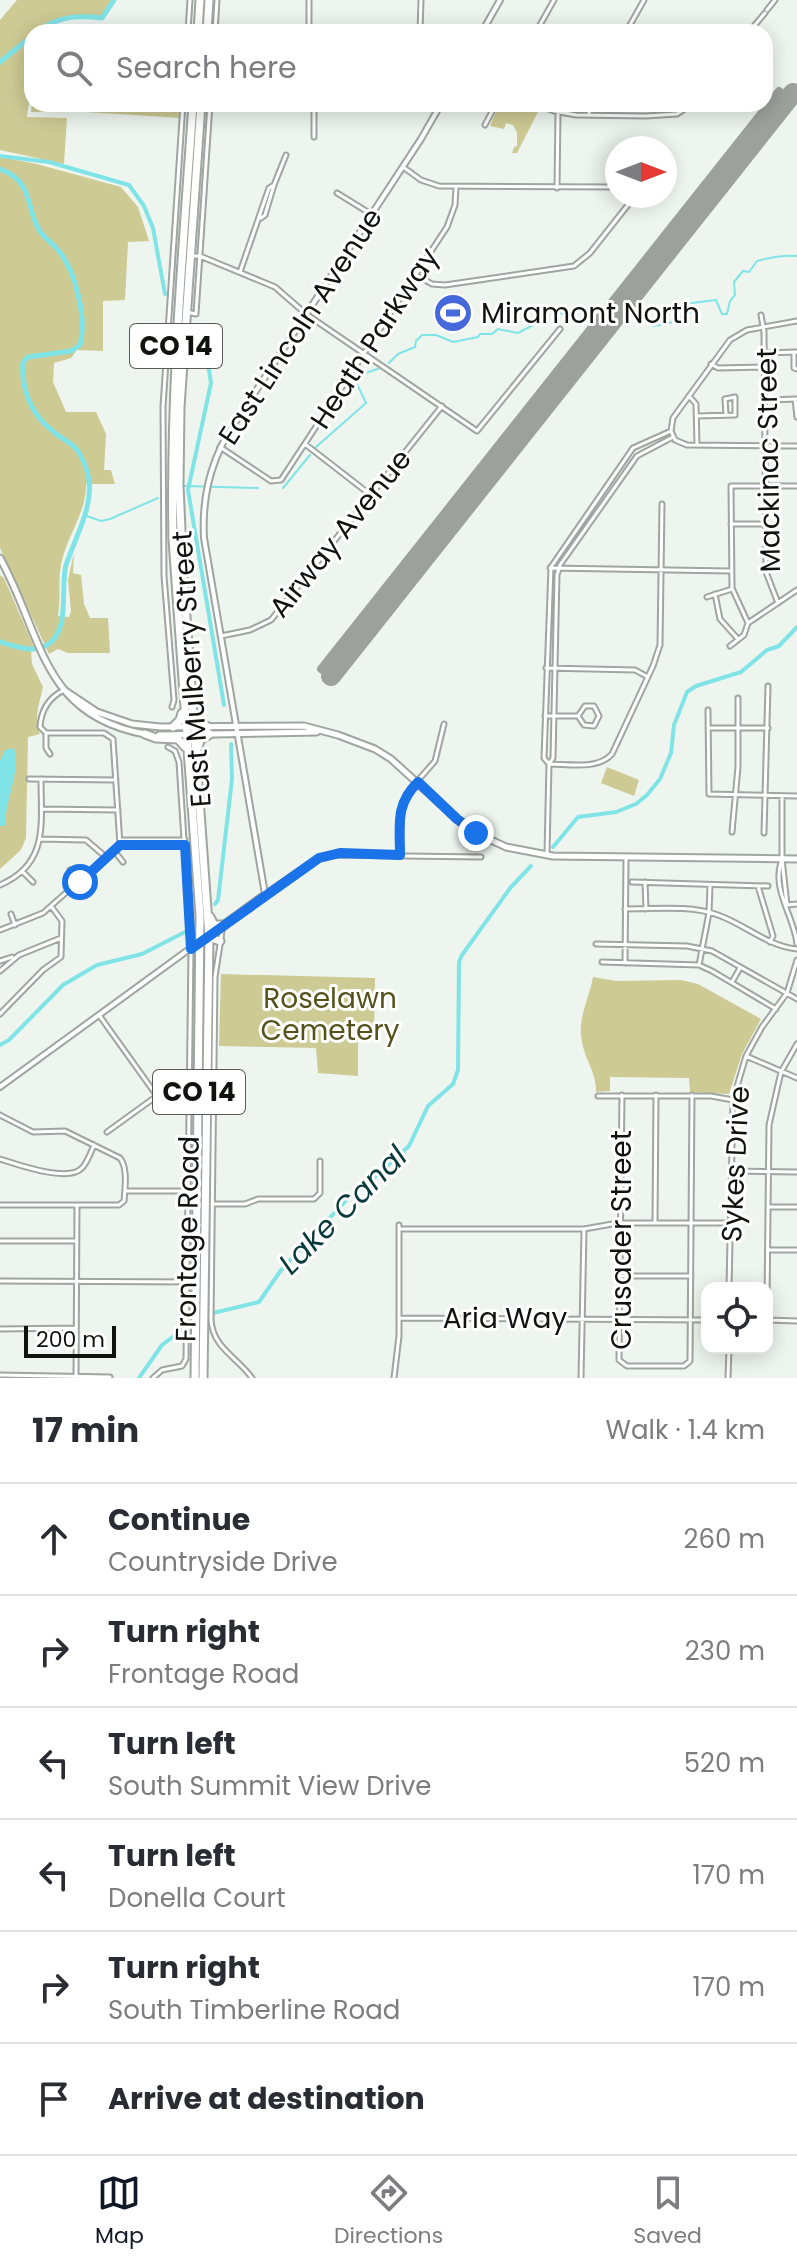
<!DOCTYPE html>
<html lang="en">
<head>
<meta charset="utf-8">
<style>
  :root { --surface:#fff; --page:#f2f2f3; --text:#2b2b33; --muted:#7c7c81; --line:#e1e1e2; --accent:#111827 }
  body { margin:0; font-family:Poppins,sans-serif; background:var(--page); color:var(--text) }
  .controls { position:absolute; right:24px; bottom:24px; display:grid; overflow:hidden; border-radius:16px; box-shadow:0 4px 20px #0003 }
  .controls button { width:72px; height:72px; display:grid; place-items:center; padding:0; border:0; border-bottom:2px solid var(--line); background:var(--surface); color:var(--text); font:40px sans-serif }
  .compass { position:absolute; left:605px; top:136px; width:72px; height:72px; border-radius:50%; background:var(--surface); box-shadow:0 4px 20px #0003; rotate:90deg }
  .scale { position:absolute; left:24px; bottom:20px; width:92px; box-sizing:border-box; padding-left:8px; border:4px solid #101210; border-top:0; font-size:22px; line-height:28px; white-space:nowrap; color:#101210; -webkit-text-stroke:6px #fff; paint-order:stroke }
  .stop { position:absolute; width:24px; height:24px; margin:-18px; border:6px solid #1a73e8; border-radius:50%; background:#fff }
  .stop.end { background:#1a73e8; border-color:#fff; box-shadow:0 2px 8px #0008 }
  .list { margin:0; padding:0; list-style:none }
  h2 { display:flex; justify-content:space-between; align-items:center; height:104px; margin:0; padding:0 32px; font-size:34px }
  h2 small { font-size:26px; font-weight:400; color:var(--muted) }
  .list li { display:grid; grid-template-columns:52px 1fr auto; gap:24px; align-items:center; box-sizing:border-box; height:112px; padding:0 32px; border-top:2px solid var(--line) }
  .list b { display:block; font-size:30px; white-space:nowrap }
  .list p { margin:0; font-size:26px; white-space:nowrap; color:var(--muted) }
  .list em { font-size:26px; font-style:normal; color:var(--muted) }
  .icon { flex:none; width:44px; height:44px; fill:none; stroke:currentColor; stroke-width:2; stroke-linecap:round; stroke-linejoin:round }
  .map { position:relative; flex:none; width:797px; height:1378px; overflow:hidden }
  .search { position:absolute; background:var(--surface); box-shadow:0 4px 20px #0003; left:24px; right:24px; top:24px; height:88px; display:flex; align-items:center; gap:20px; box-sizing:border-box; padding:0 28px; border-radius:24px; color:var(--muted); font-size:30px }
  .sheet { height:776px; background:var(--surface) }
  nav { display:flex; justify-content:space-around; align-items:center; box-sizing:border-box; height:112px; border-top:2px solid var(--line); background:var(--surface); font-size:22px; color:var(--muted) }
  nav a { display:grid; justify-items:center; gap:4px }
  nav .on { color:var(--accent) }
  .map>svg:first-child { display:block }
  .green { fill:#cdca94 }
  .water { fill:#80e4e7 }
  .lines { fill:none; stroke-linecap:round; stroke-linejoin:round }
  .stream { stroke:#80e4e7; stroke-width:2 }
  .canal { stroke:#80e4e7; stroke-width:4 }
  .river { stroke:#80e4e7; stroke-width:5 }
  .taxiway { stroke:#9ca19c; stroke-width:8 }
  .runway { stroke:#9ca19c; stroke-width:20 }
  .minor-casing { stroke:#9fa5a0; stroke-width:7 }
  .tertiary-casing { stroke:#9fa5a0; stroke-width:8 }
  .secondary-casing { stroke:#9fa5a0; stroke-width:9 }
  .trunk-casing { stroke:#9fa5a0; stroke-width:11 }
  .minor { stroke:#fff; stroke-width:3 }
  .tertiary { stroke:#fff; stroke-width:4 }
  .secondary { stroke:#fff; stroke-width:5 }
  .trunk { stroke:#fff; stroke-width:7 }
  .route { stroke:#1a73e8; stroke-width:10 }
  .labels { text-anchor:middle; stroke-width:6; stroke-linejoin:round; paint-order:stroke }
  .shield { fill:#fff; stroke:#585958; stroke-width:2 }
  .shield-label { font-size:26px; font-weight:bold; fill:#101210 }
  .poi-label { font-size:28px; fill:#101210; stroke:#fff; text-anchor:start }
  .street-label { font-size:28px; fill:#101210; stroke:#fff }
  .park-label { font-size:28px; fill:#56511a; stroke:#fff }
  .water-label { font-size:30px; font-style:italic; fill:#083a3b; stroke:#fff }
</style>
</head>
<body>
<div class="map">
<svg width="797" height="1378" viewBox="0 0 797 1378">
  <rect width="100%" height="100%" fill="#eef5ef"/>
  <path class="green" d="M17,0h97l-12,18c-21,-2 -43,-4 -60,10l105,3 -115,1v47l-5,38 40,1 -3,46 -64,-14v-130z
    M32,104h149l-1,14 -109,-7 -40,1z
    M499,104h31l9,6 -22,43h-5l2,-6 3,-1v-13l-4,-8 -7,-2 -2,6 -14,-3z
    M0,157l37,7 84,23 17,20 11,34 -21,1 -3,58 -22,1v50l-26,-1 -6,8 -17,5 -1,19 13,30h30l10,22 -2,36h7l4,14h-29c1,28 -20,53 -25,81 -3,16 0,33 -3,51l11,1 2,-6 -3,-31 6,-28 -1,21 8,2 3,29 6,14h18l2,35h-42l-10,-4 -9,5 -49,-106z
    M0,575l4,3 31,71 -4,1 1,14 11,23c-3,15 -10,31 -3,47l-12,3 -2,101 -5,12 -21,19z
    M607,767l32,13 -5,16 -33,-13z
    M221,974l154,4 -1,62h-16v36l-40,-3 -2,-25 -97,-2z
    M593,977l23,4 65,-1 17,4 63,35 -19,35 -13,40 -39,-2 -1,-14 -79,-1v14l-14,1c1,-18 -11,-32 -14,-50 -5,-23 7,-43 11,-65z"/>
  <path class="water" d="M14,748c7,25 -9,52 -9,78h-5v-65l5,-11z"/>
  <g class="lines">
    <path class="stream" d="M653,326c19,-2 24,-6 37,-13l-1,-7 3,-3 24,-3 6,14h5l3,-13 5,-6 -1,-13 9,-11 6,1 8,-11c14,-4 26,-6 40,-5
      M389,363l9,-9 17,-7 1,-6 6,-6h14l17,7 25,-5 2,-3h12l6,-5 20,4 21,-11 3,-8 9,-5 21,9
      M316,447l50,-44 -9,-19 3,-9 20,-7
      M184,486l74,2
      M283,488l27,-33
      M84,515l17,6 9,-2 48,-21"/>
    <path class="canal" d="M0,156l49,6 80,23 15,21 9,22 12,66
      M190,334l18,30 3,19 -23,107 36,215
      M553,847l25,-30 38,-5 20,-8 11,-9 13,-16 11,-26 3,-28 13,-33 9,-6 45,-14 26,-22 12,-4 18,-19
      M215,904l3,-4 14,-121 -1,-35
      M0,1045l9,-5 54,-55 34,-20 45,-11 45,-23
      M213,1313l46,-11 22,-32 73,-78 10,-5 45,-41 19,-40 25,-22 5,-14 1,-108 3,-7 49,-68 20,-21
      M139,1378l23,-33 20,-15"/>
    <path class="river" d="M37,32c21,-16 40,-17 65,-14l12,-18
      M0,62l32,-26
      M0,169c33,12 26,37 38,59 4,9 15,15 21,23 17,22 28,67 21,94l-9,6 -43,6 -5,5c-2,24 6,48 25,65 21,20 28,11 39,44 10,31 -12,66 -21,94 -6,22 5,66 -19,80 -14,9 -32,1 -47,-3"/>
    <path class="taxiway" d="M331,676l-10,-7 458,-578 10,7"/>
    <path class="runway" d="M331,676l462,-583"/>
    <g class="minor-casing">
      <path id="minor" d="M309,0v32
        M767,10l8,-10
        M188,32l2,-32
        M215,32l2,-32
        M420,32l1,-32
        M536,32l18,-32
        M626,32l18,-32
        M749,32l16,-19
        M314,104v33
        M535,104l19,7 22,4 70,1 31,-2 15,-10
        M589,115l1,-11
        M485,125l11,-21
        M403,167l18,13 18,6 178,1
        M274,185l12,-30
        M557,188l1,-76
        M337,193l34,21
        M191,256h9l75,31 31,27 171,117 83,-102
        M240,272l29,-84 5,-3 -9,30 -4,3
        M416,275l16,9 13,1 129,-19 16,-13 45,-57
        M187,312l9,2 14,-210
        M761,315l3,17 2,240 12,31
        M797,321l-50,9 -17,10 -57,78 -2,13 4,9 12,5 110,1
        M794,352v16l3,1
        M765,353l32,-1
        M711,364l7,4 47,-1
        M689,396l7,8 1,41
        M795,399l2,18
        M766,400l31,-1
        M697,416l38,-1v-18l-10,2 1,16
        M305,444l67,52
        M220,447l51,34 10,-1 166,-253 8,-22 1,-18
        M731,524h35
        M550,568l180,3
        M715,594l5,25 18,20
        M707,597l25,-8
        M748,623l-16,-35 -1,-102h66
        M748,623l49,-33
        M221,636l29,-6 21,-10 171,-214
        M730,646l14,-11 4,-12
        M546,668l89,2 13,7
        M172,707l2,-7 -10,-124 -1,-169 20,-303
        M708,710l1,84 88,2
        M545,716h33l6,9 10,1 5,-10 -5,-10h-9l-7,10
        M708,728h60
        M50,754l-4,-6v-15l-6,-6c1,-17 8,-29 24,-37
        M549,764l-5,-6 7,-191 82,-119 38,-17
        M549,764c20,0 49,6 63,-10l41,-88 7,-21 2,-141
        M29,779l87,1
        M782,796v63l5,46
        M42,809l76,1
        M732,832l6,-65v-69
        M764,833l4,-147
        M40,839l46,1 21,18
        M121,840h64
        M120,845h64
        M115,852l8,10
        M547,853l2,-89 4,-6 4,-183 3,-10 77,-109 36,-19
        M400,855l2,-51 5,-11 28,-32 9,-37
        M781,862c-9,29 13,54 16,82
        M70,870l10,12
        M22,871l11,11
        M632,882l136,4
        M645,882l1,27
        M0,885c49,-21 41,-61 41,-106
        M758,886l15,50 -3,6
        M265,894l47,-32 18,-7 151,2
        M787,905l10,-1
        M625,909c30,0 65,-4 93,6 28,10 49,31 79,34
        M11,914l4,11
        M223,925l-8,52 -4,343c2,28 26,37 41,58
        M0,930l43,-17 77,-68 -7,-106 -9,-6h-58
        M596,944l91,2 25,5 85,48
        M0,961l12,-4
        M602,962l97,3 13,6 64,38
        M625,963l1,-104
        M699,965l10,-52 1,-27
        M0,971l19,-16 42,-17
        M732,982l8,-14
        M0,1014l43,-44 18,-13 1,-36 -11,-15
        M99,1015l58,81
        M746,1056l51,22
        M622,1095l-3,265 8,6h57l6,-5 2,-266
        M598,1096h113l22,4
        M0,1115l33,17 32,-1 55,27c8,10 5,30 4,43l-5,4h-119
        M107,1132l83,-60
        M0,1159c16,5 68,24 82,9 5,-5 9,-16 12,-23
        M730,1171l67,1
        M125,1191h63
        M212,1204h33l13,-5h56l6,-6v-32
        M769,1207h28
        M655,1223l1,-128
        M399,1229h185l34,-6h112
        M0,1241h76
        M769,1250h28
        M619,1276h72
        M0,1281l196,1
        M729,1288l4,-188 13,-44 16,-29 25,-34 10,-33
        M767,1302l2,-177 12,-53 16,-28
        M399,1318l308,2
        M767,1320l30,1
        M0,1329l76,-1
        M0,1375l110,2
        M76,1378l1,-172
        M153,1378l9,-8 20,-4 4,-7 5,-410 -12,-187 -4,-11 -7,-4
        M394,1378l5,-42v-111
        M581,1378l3,-148
        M728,1378l1,-30"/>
    </g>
    <g class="tertiary-casing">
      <path id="tertiary" d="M482,32l18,-32
        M0,1087l265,-193 -61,-356c-2,-38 5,-70 23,-103l194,-296 20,-35"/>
    </g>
    <g class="secondary-casing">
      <path id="secondary" d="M0,558c43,78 41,157 145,176
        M64,690l33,22 35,12 28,3 144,-1 34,9 37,14 16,10 66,60 19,14 30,14 47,9 244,3
        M159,735l158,-3"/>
    </g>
    <g class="trunk-casing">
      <path id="trunk" d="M198,32l2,-32
        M207,32l2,-32
        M193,104c-10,145 -23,290 -20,436l27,376 -5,462
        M201,104l-21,303 -1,78 4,90 26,362 -6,441
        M196,715l4,8 8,4
        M173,727l7,-7 2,-7
        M145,734l11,4 22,1 7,8
        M198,748l2,-8 10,-6
        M210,917l4,8h9
        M209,937l11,4"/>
    </g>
    <use href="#minor" class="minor"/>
    <use href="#tertiary" class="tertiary"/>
    <use href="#secondary" class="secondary"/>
    <use href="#trunk" class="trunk"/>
  </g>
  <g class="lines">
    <path class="route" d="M80,882l40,-37h65l6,104 128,-91 21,-5 60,2c0,-31 -5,-50 18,-73l39,37 19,14"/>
  </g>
  <defs>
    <g id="stadium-disc" transform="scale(2)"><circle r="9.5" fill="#4568db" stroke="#fff"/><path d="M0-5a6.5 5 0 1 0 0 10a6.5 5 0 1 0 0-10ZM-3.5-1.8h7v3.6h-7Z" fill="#fff"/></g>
  </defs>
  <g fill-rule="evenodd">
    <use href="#stadium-disc" x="453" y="313"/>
  </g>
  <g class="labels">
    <g class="shield">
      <rect x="130" y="324" width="92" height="44" rx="6"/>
      <rect x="153" y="1070" width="92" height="44" rx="6"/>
    </g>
    <g class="shield-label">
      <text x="176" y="355">CO 14</text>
      <text x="199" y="1101">CO 14</text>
    </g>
    <g class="poi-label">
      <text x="481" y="323">Miramont North</text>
    </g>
    <g class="street-label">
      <text transform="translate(300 326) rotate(-57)" y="10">East Lincoln Avenue</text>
      <text transform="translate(374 338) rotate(-57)" y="10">Heath Parkway</text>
      <text transform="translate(768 460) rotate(-91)" y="10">Mackinac Street</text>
      <text transform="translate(340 533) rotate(-51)" y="10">Airway Avenue</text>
      <text transform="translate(191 669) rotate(-94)" y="10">East Mulberry Street</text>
      <text transform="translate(735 1164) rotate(-87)" y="10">Sykes Drive</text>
      <text transform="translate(187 1239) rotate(-89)" y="10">Frontage Road</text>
      <text transform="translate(621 1240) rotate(-90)" y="10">Crusader Street</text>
      <text x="505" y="1328">Aria Way</text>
    </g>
    <g class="park-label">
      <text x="330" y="1008">Roselawn<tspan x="330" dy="32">Cemetery</tspan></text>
    </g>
    <g class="water-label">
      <text transform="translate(343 1210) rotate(-45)" y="10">Lake Canal</text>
    </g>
  </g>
</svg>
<div class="controls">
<button><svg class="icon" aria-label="locate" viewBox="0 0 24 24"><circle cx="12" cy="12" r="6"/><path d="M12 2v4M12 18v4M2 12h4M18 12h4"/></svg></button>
</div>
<svg class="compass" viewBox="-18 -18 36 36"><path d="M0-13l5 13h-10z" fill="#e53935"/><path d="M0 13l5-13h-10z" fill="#7c7c81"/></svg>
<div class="scale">200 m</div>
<div class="stop" style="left:80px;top:882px"></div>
<div class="stop end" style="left:476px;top:833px"></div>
<div class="search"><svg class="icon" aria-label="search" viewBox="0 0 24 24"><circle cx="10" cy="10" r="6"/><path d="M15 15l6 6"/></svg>Search here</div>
</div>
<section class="sheet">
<h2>17 min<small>Walk · 1.4 km</small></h2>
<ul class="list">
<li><svg class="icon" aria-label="ahead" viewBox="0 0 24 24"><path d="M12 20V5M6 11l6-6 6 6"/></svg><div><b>Continue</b><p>Countryside Drive</p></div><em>260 m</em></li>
<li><svg class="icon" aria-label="right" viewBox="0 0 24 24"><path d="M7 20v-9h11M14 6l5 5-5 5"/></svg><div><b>Turn right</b><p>Frontage Road</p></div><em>230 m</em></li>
<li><svg class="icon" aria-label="left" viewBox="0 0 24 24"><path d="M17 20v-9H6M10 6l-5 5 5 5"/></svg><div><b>Turn left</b><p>South Summit View Drive</p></div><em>520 m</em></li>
<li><svg class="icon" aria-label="left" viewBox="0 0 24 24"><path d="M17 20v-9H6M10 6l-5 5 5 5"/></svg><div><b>Turn left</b><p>Donella Court</p></div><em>170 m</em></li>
<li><svg class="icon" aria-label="right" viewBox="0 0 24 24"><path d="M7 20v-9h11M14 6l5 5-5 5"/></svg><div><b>Turn right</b><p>South Timberline Road</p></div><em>170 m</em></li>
<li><svg class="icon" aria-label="arrive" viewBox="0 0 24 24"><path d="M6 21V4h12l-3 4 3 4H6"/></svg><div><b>Arrive at destination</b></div></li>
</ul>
</section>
<nav>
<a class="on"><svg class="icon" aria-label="map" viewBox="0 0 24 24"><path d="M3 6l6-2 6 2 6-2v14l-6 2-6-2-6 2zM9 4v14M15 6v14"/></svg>Map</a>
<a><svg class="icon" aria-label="directions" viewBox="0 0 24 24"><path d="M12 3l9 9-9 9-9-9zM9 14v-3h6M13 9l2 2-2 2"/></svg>Directions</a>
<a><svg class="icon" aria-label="saved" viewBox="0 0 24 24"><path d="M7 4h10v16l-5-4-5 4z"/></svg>Saved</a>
</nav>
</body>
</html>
